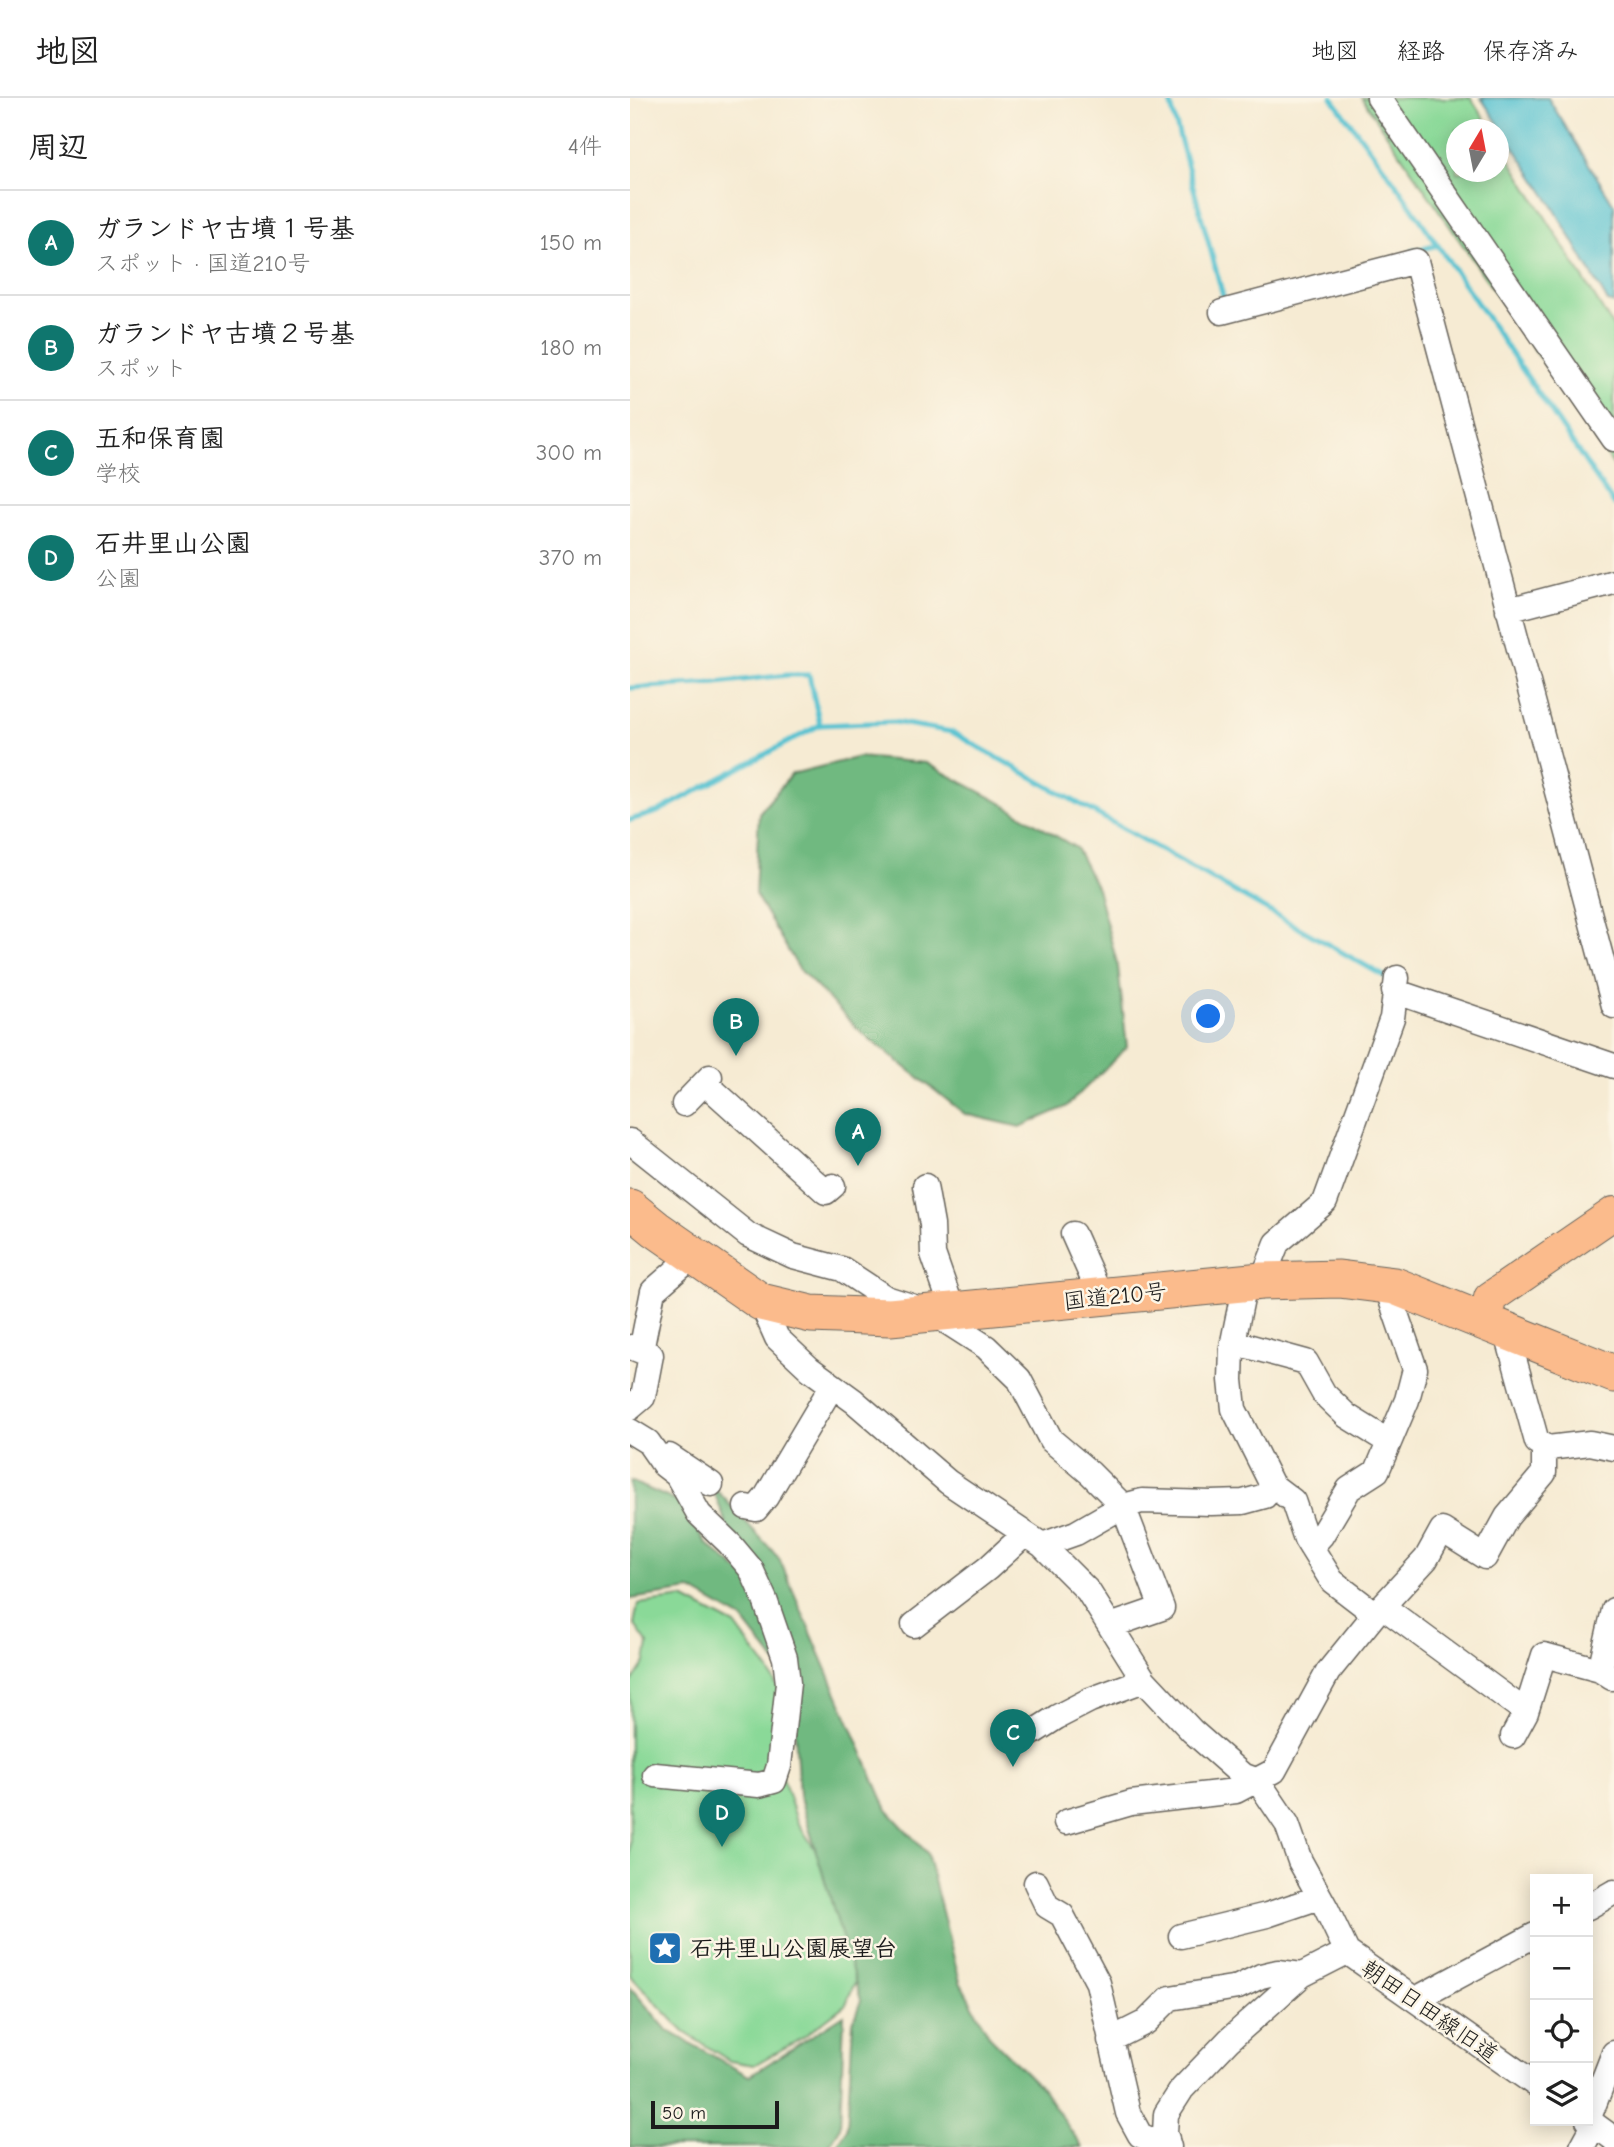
<!DOCTYPE html>
<html lang="ja">
<head>
<meta charset="utf-8">
<style>
  :root { --surface:#fff; --page:#f2f2f2; --text:#222; --muted:#767676; --line:#e0e0e0; --accent:#0f766e }
  body { margin:0; font-family:"Comic Neue","Klee One",sans-serif; background:var(--page); color:var(--text) }
  .controls { position:absolute; right:21px; bottom:21px; display:grid; overflow:hidden; border-radius:0px; box-shadow:0 4px 18px #0003 }
  .controls button { width:63px; height:63px; display:grid; place-items:center; padding:0; border:0; border-bottom:2px solid var(--line); background:var(--surface); color:var(--text); font:35px sans-serif }
  .compass { position:absolute; left:816px; top:21px; width:63px; height:63px; border-radius:50%; background:var(--surface); box-shadow:0 4px 18px #0003; rotate:10deg }
  .scale { position:absolute; left:21px; bottom:18px; width:128px; box-sizing:border-box; padding-left:7px; border:4px solid #1c1c1c; border-top:0; font-size:19px; line-height:24px; white-space:nowrap; color:#1c1c1c; -webkit-text-stroke:5px #fcf5e5; paint-order:stroke }
  .you { position:absolute; left:579px; top:919px; width:24px; height:24px; margin:-18px; border:5px solid #fff; border-radius:50%; background:#1a73e8; box-shadow:0 0 0 10px #1a73e833 }
  .badge { display:grid; place-items:center; width:46px; height:46px; border-radius:50%; background:var(--accent); color:#fff; font-size:23px; font-weight:700 }
  .pin { position:absolute; translate:-50% -58px; filter:drop-shadow(0 2px 4px #0008) }
  .pin::after { content:''; position:absolute; top:37px; width:24px; height:21px; background:inherit; clip-path:polygon(0 0,100% 0,50% 100%) }
  .list { margin:0; padding:0; list-style:none }
  h2 { display:flex; justify-content:space-between; align-items:center; height:91px; margin:0; padding:0 28px; font-size:30px }
  h2 small { font-size:23px; font-weight:400; color:var(--muted) }
  .list li { display:grid; grid-template-columns:46px 1fr auto; gap:21px; align-items:center; box-sizing:border-box; height:105px; padding:0 28px; border-top:2px solid var(--line) }
  .list b { display:block; font-size:26px; white-space:nowrap }
  .list p { margin:0; font-size:23px; white-space:nowrap; color:var(--muted) }
  .list em { font-size:23px; font-style:normal; color:var(--muted) }
  .icon { flex:none; width:38px; height:38px; fill:none; stroke:currentColor; stroke-width:2; stroke-linecap:round; stroke-linejoin:round }
  .map { position:relative; flex:none; width:984px; height:2049px; overflow:hidden }
  header { display:flex; align-items:center; gap:42px; box-sizing:border-box; height:98px; padding:0 35px; background:var(--surface); border-bottom:2px solid var(--line) }
  header strong { font-size:33px }
  nav { display:flex; gap:38px; margin-inline-start:auto; font-size:24px }
  main { display:flex }
  aside { flex:1; background:var(--surface) }
  .map>svg:first-child { display:block }
  .green { fill:#8ad998; stroke:#537a5a; stroke-width:2 }
  .forest { fill:#6fb980; stroke:#466a4e; stroke-width:2 }
  .water { fill:#57c2d1; stroke:#3a6f76; stroke-width:2 }
  .lines { fill:none; stroke-linecap:round; stroke-linejoin:round }
  .stream { stroke:#57c2d1; stroke-width:5 }
  .minor-casing { stroke:#68645c; stroke-width:27 }
  .major-casing { stroke:#68645c; stroke-width:34 }
  .highway-casing { stroke:#68645c; stroke-width:39 }
  .minor { stroke:#fff; stroke-width:24 }
  .major { stroke:#fbbb8c; stroke-width:32 }
  .highway { stroke:#fbbb8c; stroke-width:37 }
  .labels { text-anchor:middle; stroke-width:5; stroke-linejoin:round; paint-order:stroke }
  .street-label { font-size:23px; fill:#1c1c1c; stroke:#fcf5e5 }
  .poi-label { font-size:23px; font-weight:bold; fill:#1c1c1c; stroke:#fcf5e5; text-anchor:start }
</style>
</head>
<body>
<header>
<strong>地図</strong>
<nav><a>地図</a><a>経路</a><a>保存済み</a></nav>
</header>
<main>
<aside>
<h2>周辺<small>4件</small></h2>
<ul class="list">
<li><span class="badge">A</span><div><b>ガランドヤ古墳１号基</b><p>スポット · 国道210号</p></div><em>150 m</em></li>
<li><span class="badge">B</span><div><b>ガランドヤ古墳２号基</b><p>スポット</p></div><em>180 m</em></li>
<li><span class="badge">C</span><div><b>五和保育園</b><p>学校</p></div><em>300 m</em></li>
<li><span class="badge">D</span><div><b>石井里山公園</b><p>公園</p></div><em>370 m</em></li>
</ul>
</aside>
<div class="map">
<svg width="984" height="2049" viewBox="0 0 984 2049">
  <rect width="100%" height="100%" fill="#fcf5e5"/>
  <filter id="ink" filterUnits="userSpaceOnUse"><feTurbulence type="fractalNoise" baseFrequency=".0143" numOctaves="2"/><feDisplacementMap in="SourceGraphic" scale="14" xChannelSelector="R" yChannelSelector="G"/><feConvolveMatrix kernelMatrix="1 2 1 2 8 2 1 2 1" color-interpolation-filters="sRGB"/></filter>
  <filter id="wash" filterUnits="userSpaceOnUse"><feTurbulence type="fractalNoise" baseFrequency=".00686" numOctaves="4" result="noise"/><feDisplacementMap in="SourceGraphic" scale="28" xChannelSelector="R" yChannelSelector="G"/><feGaussianBlur stdDeviation="1.57" result="paint"/><feColorMatrix in="noise" values="0 0 0 0 0 0 0 0 0 0 0 0 0 0 0 0 0 1.4 0 .05"/><feComposite in="paint" operator="in"/></filter>
  <g filter="url(#wash)">
    <rect width="100%" height="100%" fill="#f6ebd3"/>
    <path class="green" d="M732,0h109l20,31 -34,1v42h42v-30l115,186v138z
      M53,1500l52,27 34,46 19,36 -7,66 16,48 54,85 4,76 -9,22 -44,34 -48,27 -24,-4 -46,-29 -54,-57v-290l15,-23 3,-18 -14,-20 4,-20z"/>
    <path class="forest" d="M229,659l67,6 70,37 80,48 21,40 21,79 9,80 -61,60 -46,20 -55,-13 -103,-81 -63,-64 -44,-75 4,-81 33,-39z
      M0,1383l51,22 25,40 41,35 -36,-94 68,74 108,252 40,43 33,129 30,55 54,54 38,56h-246l11,-18 6,-107 8,-22 -62,-205 -6,-97 -14,-31 -37,-48 -51,-29 -61,9z
      M0,1889l37,43 82,46 95,-61 -4,113 -12,19h-198z"/>
    <path class="water" d="M851,0h67l66,107v99l-6,-2 -57,-99z"/>
    <g class="lines">
      <path class="stream" d="M539,0l56,205
        M702,0l64,86 218,320
        M783,153l25,-6
        M0,590l86,-5 72,-8h21l11,50
        M0,722l27,-8 163,-87 74,-3 58,10 439,248"/>
    </g>
  </g>
  <g filter="url(#ink)">
    <g class="lines">
      <g class="minor-casing">
        <path id="minor" d="M749,0l235,341
          M592,214l194,-51 198,745
          M878,512l106,-28
          M764,893l220,75
          M75,985l121,109 7,-6
          M54,1006l26,-27
          M0,1043l118,94 45,21 49,13 44,29 47,15 53,34 33,32 32,61 39,33 33,33 39,102 -52,18
          M295,1088l7,39 1,29 20,57
          M443,1136l28,63
          M632,1183l15,-38 48,-41 67,-184 5,-40
          M615,1185l-13,64 -1,33 3,29 38,76 21,16 13,38 26,42 43,33
          M131,1204l16,36 33,31 44,32 94,81 94,63 46,46 56,89 48,51 50,44 16,6 29,43 13,37 26,47 21,44
          M876,1232l31,112 11,6 42,-5 24,5
          M603,1244l73,20 18,32 23,22 42,26
          M11,1253l12,-60 40,-35
          M0,1310l13,-11 8,-42 -20,-8
          M0,1333l18,11 16,23 13,10 22,39 31,30 21,25 14,31 20,58 3,25 -9,83 -5,15 -15,4 -104,-10
          M39,1358l42,28
          M116,1409l10,2 10,-12 66,-111
          M412,1447l34,-12 47,-27 19,-5 69,2 32,-1 22,-6 7,-11
          M681,1449l10,-11 28,-47 28,-18 30,-71 8,-31 -29,-84
          M752,1508l144,106
          M284,1527l74,-57 37,-34
          M982,1580l-12,-8 14,-60
          M883,1638l13,-24 18,-57 56,15
          M394,1640l33,-21 33,-17 54,-20
          M436,1724l65,-19 105,-12 38,-20 54,-99 47,-58 51,-55 16,-29 43,27 22,-40 37,-44v-27
          M406,1785l11,23 15,9 36,68 30,130 12,22 9,4h18
          M958,1809l26,-15
          M551,1838l86,-21 53,-18
          M717,1854l188,132
          M786,1901l119,-64
          M480,1942l36,-18 24,-24 68,-11 23,-11 17,-4 24,3
          M958,2022l26,-67
          M958,2022l26,19
          M539,2049l-4,-14 1,-19 16,-25 47,-49 73,-65 45,-23
          M952,2049l12,-22"/>
      </g>
      <g class="major-casing">
        <path id="major" d="M856,1224l4,-24 124,-85"/>
      </g>
      <g class="highway-casing">
        <path id="highway" d="M0,1110l26,21 105,73 50,12 79,3 372,-36 77,-2 56,7 219,88"/>
      </g>
      <use href="#minor" class="minor"/>
      <use href="#major" class="major"/>
      <use href="#highway" class="highway"/>
    </g>
  </g>
  <defs>
    <g id="sight-square" transform="scale(1.75)"><rect x="-9" y="-9" width="18" height="18" rx="4" fill="#1f6fb2" stroke="#fcf5e5"/><path d="M0-6L1.8-2.2L6-1.7L2.9 1.2L3.7 5.4L0 3.3L-3.7 5.4L-2.9 1.2L-6-1.7L-1.8-2.2Z" fill="#fff"/></g>
  </defs>
  <g fill-rule="evenodd">
    <use href="#sight-square" x="35" y="1850"/>
  </g>
  <g class="labels">
    <g class="street-label">
      <text transform="translate(485 1198) rotate(-6)" y="8">国道210号</text>
      <text transform="translate(800 1913) rotate(35)" y="8">朝田日田線旧道</text>
    </g>
    <g class="poi-label">
      <text x="60" y="1858">石井里山公園展望台</text>
    </g>
  </g>
</svg>
<div class="controls">
<button>+</button>
<button>−</button>
<button><svg class="icon" aria-label="locate" viewBox="0 0 24 24"><circle cx="12" cy="12" r="6"/><path d="M12 2v4M12 18v4M2 12h4M18 12h4"/></svg></button>
<button><svg class="icon" aria-label="layers" viewBox="0 0 24 24"><path d="M12 4l9 5-9 5-9-5zM3 14l9 5 9-5"/></svg></button>
</div>
<svg class="compass" viewBox="-18 -18 36 36"><path d="M0-13l5 13h-10z" fill="#e53935"/><path d="M0 13l5-13h-10z" fill="#767676"/></svg>
<div class="scale">50 m</div>
<div class="you"></div>
<div class="pin badge" style="left:228px;top:1068px">A</div>
<div class="pin badge" style="left:106px;top:958px">B</div>
<div class="pin badge" style="left:383px;top:1669px">C</div>
<div class="pin badge" style="left:92px;top:1749px">D</div>
</div>
</main>
</body>
</html>
